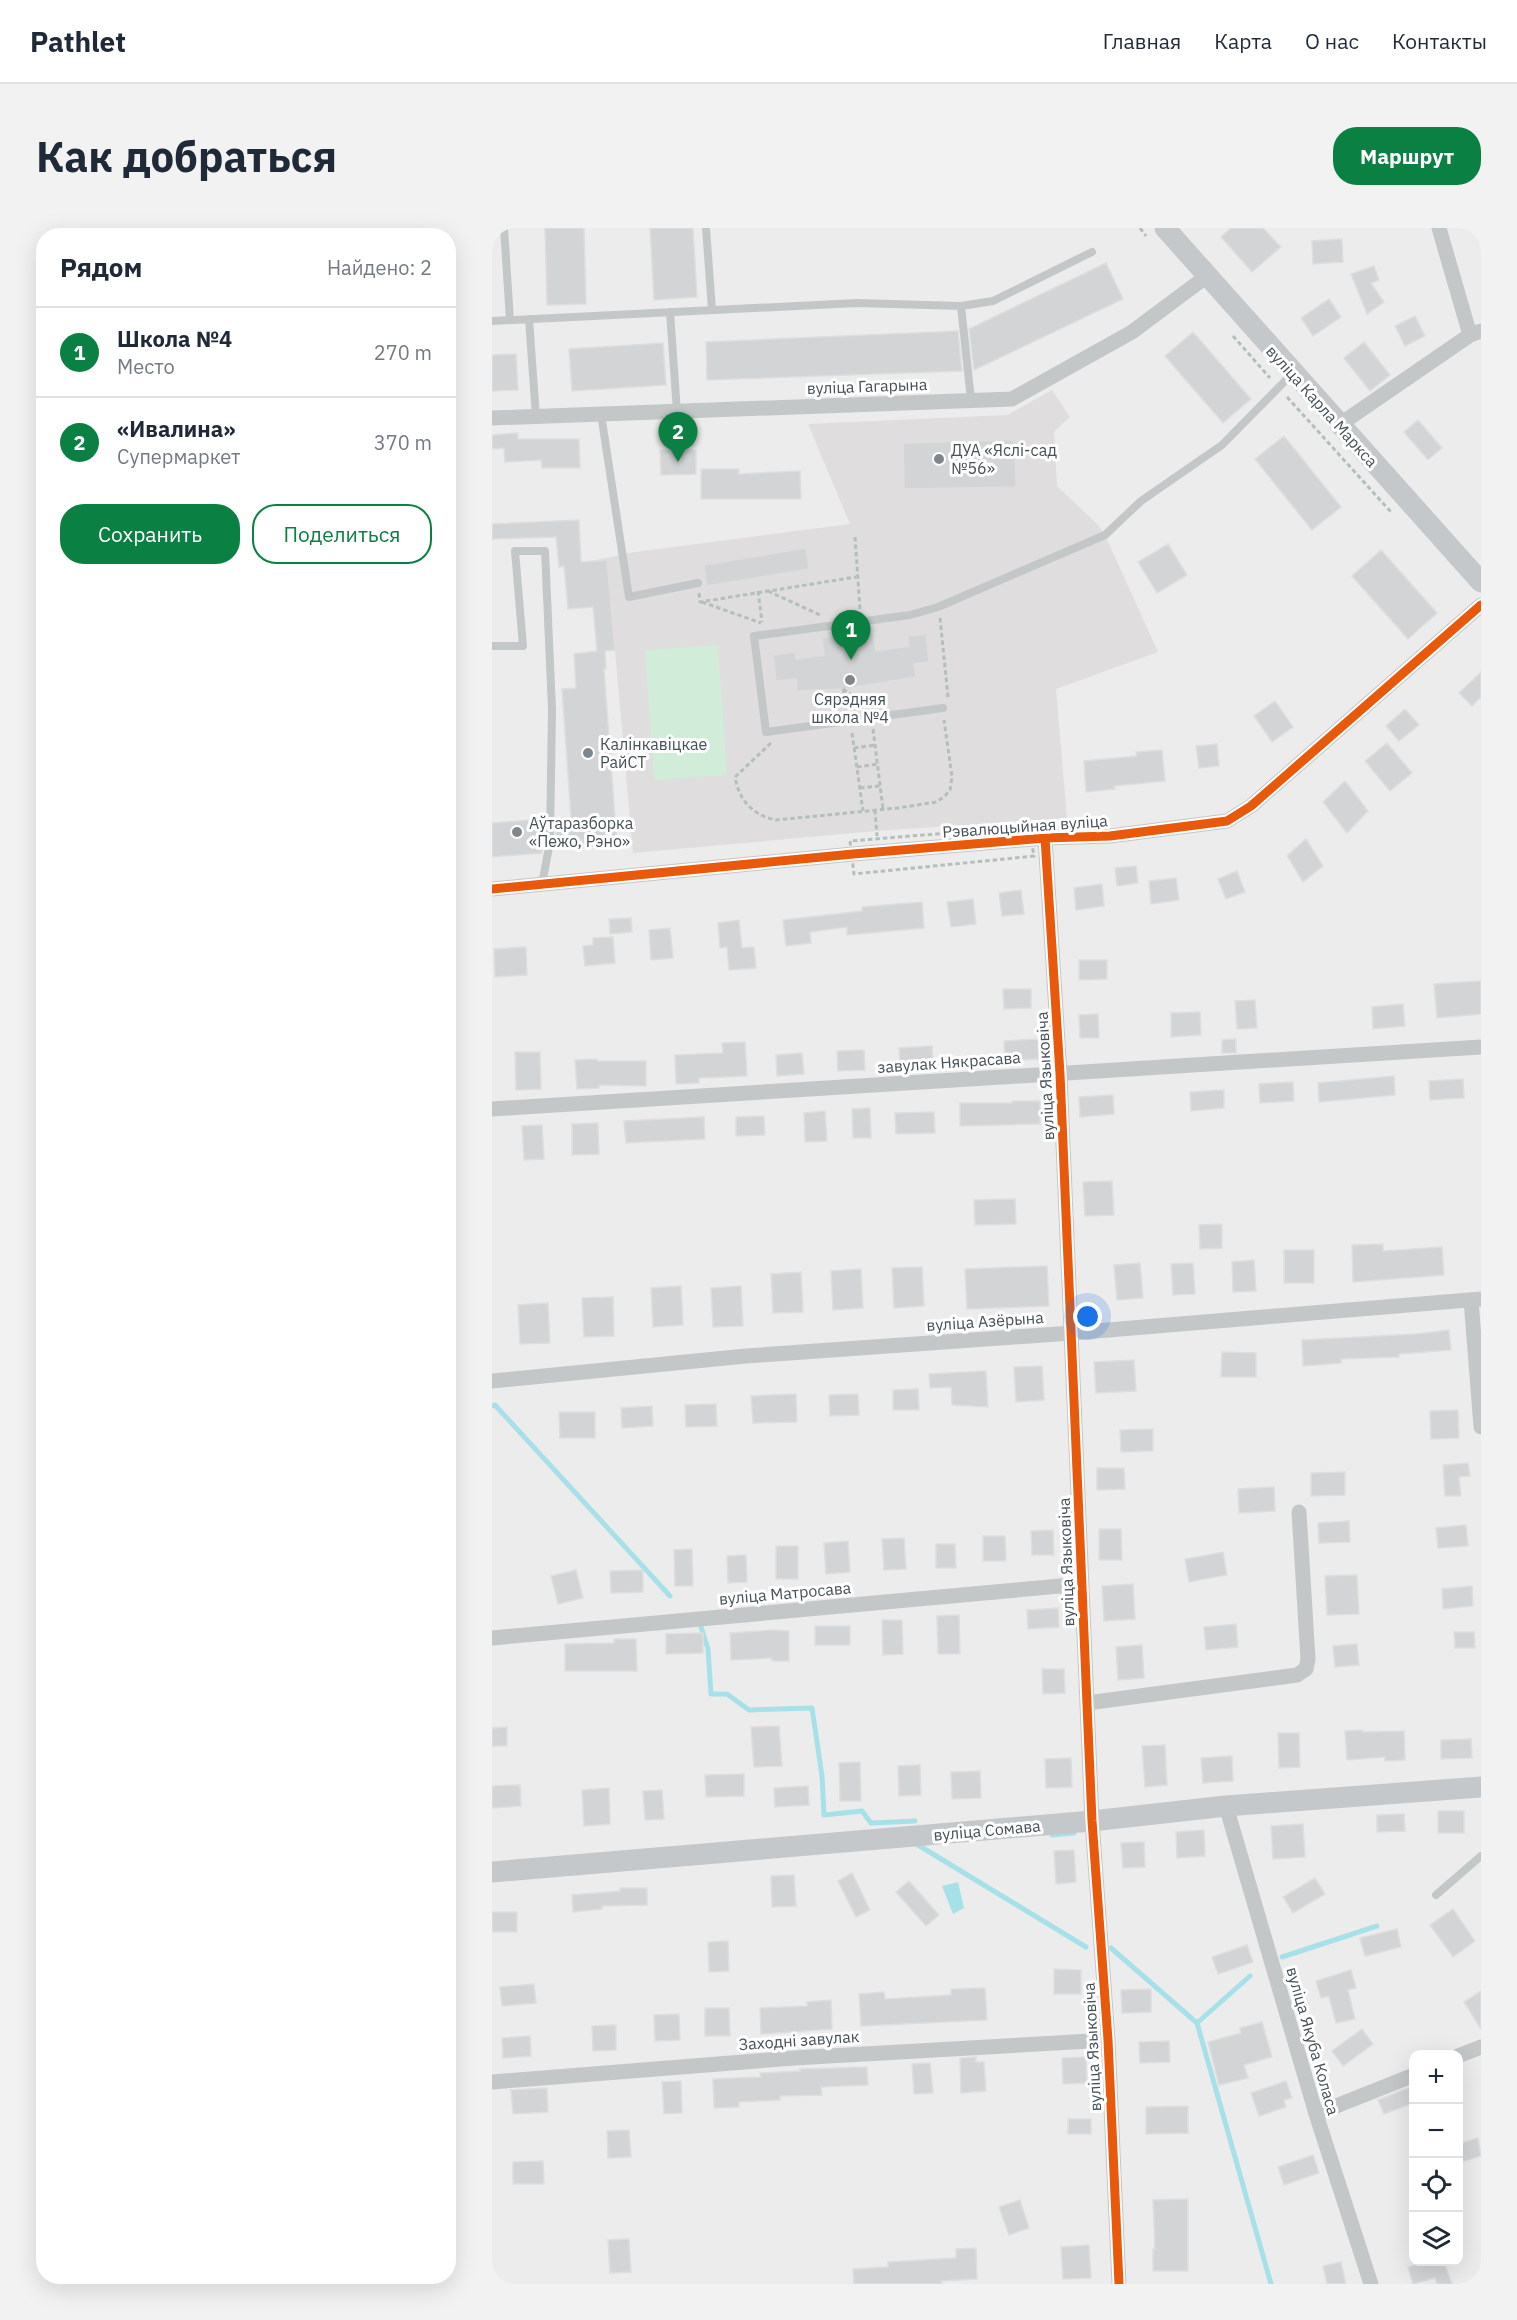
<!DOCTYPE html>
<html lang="ru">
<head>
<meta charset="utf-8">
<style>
  :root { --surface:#fff; --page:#f2f2f3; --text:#1f2937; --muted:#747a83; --line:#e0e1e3; --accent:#0b8043 }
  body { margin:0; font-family:"IBM Plex Sans",sans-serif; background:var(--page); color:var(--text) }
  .controls { position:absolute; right:18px; bottom:18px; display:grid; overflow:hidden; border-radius:12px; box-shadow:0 6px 24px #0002 }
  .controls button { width:54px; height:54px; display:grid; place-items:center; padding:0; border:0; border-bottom:2px solid var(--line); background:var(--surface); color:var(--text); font:30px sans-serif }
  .you { position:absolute; left:596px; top:1089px; width:21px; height:21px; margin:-15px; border:4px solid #fff; border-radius:50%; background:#1a73e8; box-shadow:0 0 0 9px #1a73e833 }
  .badge { display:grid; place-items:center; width:39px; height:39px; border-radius:50%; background:var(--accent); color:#fff; font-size:20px; font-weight:700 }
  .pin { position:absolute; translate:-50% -50px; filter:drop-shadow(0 2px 3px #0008) }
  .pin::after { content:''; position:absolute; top:32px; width:21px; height:18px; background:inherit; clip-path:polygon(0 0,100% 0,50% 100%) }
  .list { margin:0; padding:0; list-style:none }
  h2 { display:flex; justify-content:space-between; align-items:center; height:78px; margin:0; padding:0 24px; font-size:26px }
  h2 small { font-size:20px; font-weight:400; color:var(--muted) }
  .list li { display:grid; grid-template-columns:39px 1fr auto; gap:18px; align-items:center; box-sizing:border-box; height:90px; padding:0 24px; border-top:2px solid var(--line) }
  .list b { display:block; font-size:22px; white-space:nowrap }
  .list p { margin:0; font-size:20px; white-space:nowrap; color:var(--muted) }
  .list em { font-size:20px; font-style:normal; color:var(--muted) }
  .actions { display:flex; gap:12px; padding:18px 24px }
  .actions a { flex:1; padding:14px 0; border:2px solid var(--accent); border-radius:24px; text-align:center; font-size:21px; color:var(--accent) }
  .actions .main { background:var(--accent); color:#fff }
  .icon { flex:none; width:33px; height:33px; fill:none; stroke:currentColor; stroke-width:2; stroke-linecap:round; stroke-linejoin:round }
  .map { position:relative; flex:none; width:989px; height:2056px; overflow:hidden; border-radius:24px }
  header { display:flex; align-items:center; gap:36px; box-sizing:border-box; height:84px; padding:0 30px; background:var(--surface); border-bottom:2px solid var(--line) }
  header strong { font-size:28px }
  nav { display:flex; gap:33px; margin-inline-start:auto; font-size:21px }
  .intro { display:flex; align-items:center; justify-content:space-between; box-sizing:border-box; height:144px; padding:0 36px }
  h1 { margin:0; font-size:42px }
  .button { padding:15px 27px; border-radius:24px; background:var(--accent); color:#fff; font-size:21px; font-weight:700 }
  main { display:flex; gap:36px; padding:0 36px }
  aside { flex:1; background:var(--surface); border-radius:24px; box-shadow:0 6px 24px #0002 }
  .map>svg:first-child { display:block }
  .education { fill:#dfddde }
  .green { fill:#d1ecd9 }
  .water { fill:#a6e0e9 }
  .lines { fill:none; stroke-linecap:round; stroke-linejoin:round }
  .stream { stroke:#a6e0e9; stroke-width:5 }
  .building { fill:#d3d4d5; stroke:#dededf; stroke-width:1.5 }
  .path { stroke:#b3bfbb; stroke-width:3; stroke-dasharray:4.5 3; stroke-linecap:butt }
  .lane { stroke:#c4c7c8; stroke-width:8 }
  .street { stroke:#c4c7c8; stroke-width:15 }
  .secondary { stroke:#c5c8cb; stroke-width:21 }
  .cycleway-casing { stroke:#fff; stroke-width:13 }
  .cycleway { stroke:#e8590c; stroke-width:9 }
  .poi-dot { fill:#80878c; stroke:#fff; stroke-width:2 }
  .labels { text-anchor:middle; stroke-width:6; stroke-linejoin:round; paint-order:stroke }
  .street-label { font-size:16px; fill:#455058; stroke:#fff }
  .poi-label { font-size:16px; fill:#455058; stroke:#fff; text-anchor:start }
</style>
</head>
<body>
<header>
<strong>Pathlet</strong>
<nav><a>Главная</a><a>Карта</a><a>О нас</a><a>Контакты</a></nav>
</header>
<div class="intro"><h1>Как добраться</h1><a class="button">Маршрут</a></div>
<main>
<aside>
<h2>Рядом<small>Найдено: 2</small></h2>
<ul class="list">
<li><span class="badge">1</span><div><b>Школа №4</b><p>Место</p></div><em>270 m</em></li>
<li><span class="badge">2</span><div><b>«Ивалина»</b><p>Супермаркет</p></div><em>370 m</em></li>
</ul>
<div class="actions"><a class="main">Сохранить</a><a>Поделиться</a></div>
</aside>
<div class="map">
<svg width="989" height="2056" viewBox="0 0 989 2056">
  <rect width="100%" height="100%" fill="#edecec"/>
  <path class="education" d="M560,162l18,27 -16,15 3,54 41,39 7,10 53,117 -102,37 11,129 -190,13 -244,22 -26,-293 -16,1 44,-9 215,-28 -42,-100 199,-9z"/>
  <path class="green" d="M226,417l9,130 -73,5 -9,-130z"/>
  <path class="water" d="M466,1654l6,26 -11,6 -11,-28z"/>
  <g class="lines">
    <path class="stream" d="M0,1178l3,-1 175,191
      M207,1393l9,28 3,45h16l22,16 63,-2 10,68 2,39 38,-4 9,12 44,-2
      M560,1607l22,-2
      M426,1617l168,102
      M619,1720l86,75
      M790,1729l95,-31
      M758,1748l-53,47 74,261"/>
  </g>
  <path class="building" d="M53,0h39l2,76 -39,1z
    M158,0h43l4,69 -43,3z
    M739,0h32l18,19 -29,25 -31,-35z
    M850,11l1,23 -30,2 -1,-23z
    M614,35l17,36 -149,71 -5,-41z
    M882,38l5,14 -8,3 13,19 -17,12 -16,-40z
    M837,71l12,18 -28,19 -12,-18z
    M923,88l10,20 -20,10 -10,-20z
    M466,103l4,40 -255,9 -1,-38z
    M701,104l58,67 -28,24 -58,-67z
    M872,114l26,33 -20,16 -26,-33z
    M171,115l3,42 -94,6 -3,-42z
    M24,126l2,36 -26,1v-36z
    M926,192l24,28 -14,12 -24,-28z
    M26,205v6h61l1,29h-38l-1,-8 -36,2 -1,-14 -12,1v-14z
    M792,208l57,71 -29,23 -57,-71z
    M523,212l1,47 -112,2 -1,-46z
    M168,222h36v24l-35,1z
    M209,241h38v5l61,-3 1,28h-100z
    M87,292l2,42 26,-2 8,90 -10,1 1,18h-2l13,175 -34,3 -1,-7 -26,2v-24l15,-1 -9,-128 14,-1 -2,-34 23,-3 -4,-44 -25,2 -4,-43 -5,1 -3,-30 -64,2v-15z
    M676,316l19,31 -30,18 -19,-31z
    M314,320l3,21 -102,17 -3,-21z
    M889,322l56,63 -29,26 -56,-63z
    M381,404l3,19 33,-5 -1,-10 18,-2 3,28 -15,2 2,13 -73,12 -46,2 -1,-12 -20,2 -3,-26 22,-3 1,7 28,-4 -2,-17z
    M989,444v25l-9,9 -13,-13z
    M783,473l18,26 -21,15 -18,-26z
    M913,481l14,16 -20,16 -13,-15z
    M895,515l25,30 -22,18 -25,-30z
    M725,516l2,22 -20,2 -3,-22z
    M670,522l3,31 -51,5 1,3 -29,3 -2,-31 53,-5 -1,-4z
    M853,553l23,30 -21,22 -24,-31z
    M52,591l-2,34 -50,4v-34z
    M814,611l17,27 -20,16 -16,-26z
    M644,638l2,17 -21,3 -2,-18z
    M745,643l8,21 -19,7 -8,-20z
    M684,650l3,22 -28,4 -2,-23z
    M610,656l2,22 -28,4 -2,-22z
    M529,662l3,24 -22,2 -3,-23z
    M481,671l3,25 -25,3 -4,-25z
    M430,674l2,26 -77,7v-8l-37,5 1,11 -25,3 -3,-26 79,-9v-4z
    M139,690l1,14 -22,2 -1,-15z
    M247,692l3,28 12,-1 2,21 -27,2 -2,-23 -7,1 -2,-25z
    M178,700l3,30 -22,2 -2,-30z
    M121,709l2,26 -30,3 -2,-20 10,-1v-7z
    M34,719l1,28 -32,2 -1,-28z
    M587,732h28v19l-28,1z
    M989,753v33l-44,4 -3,-34z
    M511,761h28v19l-27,1z
    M763,772l2,28 -20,1 -2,-28z
    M911,776l2,22 -32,3 -1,-22z
    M708,784l1,23 -30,2v-24z
    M606,786l1,24h-19l-1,-23z
    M546,811l1,20 -34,2 -1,-20z
    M744,811v14h-14v-13z
    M253,814l2,34 -48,2v5l-23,1 -1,-29 48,-2 -1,-10z
    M440,818l1,19 -33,2 -1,-19z
    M372,822l1,20 -27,1 -1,-20z
    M23,824h25l1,37 -25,1z
    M310,825l2,21 -27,2 -1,-21z
    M105,831v2h49v25l-47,-1v3l-22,1 -2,-29z
    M902,848l1,19 -76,7 -1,-19z
    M971,851l1,19 -34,2 -1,-19z
    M801,854l1,19 -34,2 -1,-19z
    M732,862v18l-33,3 -1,-19z
    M621,867l1,19 -34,3 -1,-20z
    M520,873h28v23l-80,2v-23h52z
    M378,880l1,30h-18l-1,-29z
    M333,883l2,30 -22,1 -1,-29z
    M442,884l1,21 -39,1 -1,-21z
    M272,888l1,19 -29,1v-19z
    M212,889l1,22 -79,4 -2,-22z
    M106,895l1,31 -27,1v-31z
    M50,897l2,34 -20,1 -2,-34z
    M620,953l2,34 -29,1 -2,-34z
    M523,971l1,25 -41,1 -1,-25z
    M730,996v24l-22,1 -1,-24z
    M891,1016v7l59,-4 2,28 -91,7 -1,-37z
    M792,1022h30v33h-30z
    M762,1032l2,31 -23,1 -1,-30z
    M648,1035l3,35 -26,2 -3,-35z
    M701,1035l2,31 -22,1 -2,-31z
    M555,1038l2,40 -82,3 -2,-40z
    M430,1039l2,39 -30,2 -2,-40z
    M369,1041l2,39 -30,2 -2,-39z
    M309,1044l2,40 -30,1 -2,-39z
    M189,1058l2,39 -30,2 -2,-39z
    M249,1058l2,40 -30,1 -2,-39z
    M121,1069l1,39 -30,1 -2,-39z
    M56,1075l2,40 -30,1 -2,-39z
    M957,1102l2,20 -52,4v3l-58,2v4l-38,3 -1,-26 115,-6z
    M730,1124l34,1v24h-35z
    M642,1132l2,31 -40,2 -2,-31z
    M550,1138l2,34 -28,2 -2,-35z
    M494,1143l2,36 -36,-2 -1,-18 -21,1 -1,-14z
    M426,1161l1,21h-26v-20z
    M304,1166l1,28 -44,1 -2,-27z
    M366,1166l1,21 -29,1 -1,-21z
    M224,1176l1,22 -31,1 -1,-22z
    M160,1178l1,20 -31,2 -1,-20z
    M966,1182l1,28 -28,1 -1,-28z
    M67,1184h36v26h-35z
    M661,1201v22l-32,1 -1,-22z
    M976,1235l2,13 -11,1 2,19h-16l-2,-31z
    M605,1240h27l1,21 -28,1z
    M853,1244v23l-34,1v-23z
    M782,1259l1,24 -36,2 -1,-24z
    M857,1293l1,21 -31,1 -1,-20z
    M974,1297l2,21 -30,2 -2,-20z
    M607,1301h22l1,31h-23z
    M561,1302l1,25h-22l-1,-24z
    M491,1308h22l1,25h-23z
    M412,1310l2,31 -22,1 -2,-31z
    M356,1313l2,31 -24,2 -2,-31z
    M444,1316h19l1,24h-20z
    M284,1318h22v33h-22z
    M200,1321l1,37h-18l-1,-36z
    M731,1324l4,23 -38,7 -4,-23z
    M254,1327l1,27 -19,1 -1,-27z
    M84,1342l7,28 -25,6 -7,-28z
    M151,1342v22l-32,1 -1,-22z
    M865,1347l2,39 -32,1 -2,-39z
    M641,1356l2,35 -31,2 -2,-35z
    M980,1358l1,20 -30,3 -1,-20z
    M566,1380l1,19 -31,2 -1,-19z
    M467,1387l1,39h-22l-1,-38z
    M390,1392h20l1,34 -20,1z
    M744,1396l2,23 -32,3 -2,-23z
    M323,1398h35v19h-35z
    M281,1402l16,1v30h-17v-3l-41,2 -1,-27z
    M962,1404h20l1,16h-20z
    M211,1405v20l-37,1v-20z
    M122,1411h22l1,32h-72v-27l49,-1z
    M865,1416l2,21 -24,2 -2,-21z
    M650,1417l2,33 -26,2 -2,-33z
    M550,1441h22l1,24 -22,1z
    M287,1498l3,40 -28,1 -3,-40z
    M15,1499v19h-15v-18z
    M871,1502v2l41,-1 1,29 -20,1v-4l-38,3 -2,-29z
    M786,1505h21l1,34 -21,1z
    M979,1511l1,19 -31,1v-19z
    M673,1517l2,40 -22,2 -3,-41z
    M740,1528l1,25 -30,2 -2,-25z
    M579,1530l1,29 -26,1 -1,-29z
    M368,1534l1,39h-21l-1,-38z
    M428,1537l1,30 -22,1 -1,-30z
    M488,1543l1,27 -29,1 -1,-27z
    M252,1546v22l-38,1 -1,-22z
    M28,1557l1,21 -29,2v-22z
    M316,1558l1,19 -34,2 -1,-19z
    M117,1560l1,36 -26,2 -2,-36z
    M170,1562l2,29 -19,1 -2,-29z
    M946,1583h26v22h-26z
    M912,1586l1,17 -28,1v-17z
    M811,1596l2,33 -32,2 -2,-33z
    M712,1602l1,26 -28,2 -1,-26z
    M652,1614l1,25 -22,1 -2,-25z
    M582,1622l2,32 -20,2 -2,-33z
    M360,1645l18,37 -14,7 -18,-36z
    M302,1647l2,31 -24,1 -1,-31z
    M823,1650l10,16 -32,19 -10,-16z
    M417,1653l30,34 -13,11 -30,-34z
    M128,1660h27v17l-45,1v3l-29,3 -1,-17 48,-4z
    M961,1681l22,32 -22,16 -23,-32z
    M0,1684h25v20h-25z
    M905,1701l4,18 -36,9 -5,-18z
    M236,1713l1,30 -20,1 -1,-30z
    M755,1717l6,17 -35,12 -6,-17z
    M562,1741l27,1v24h-27z
    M859,1742l5,18 -8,2 7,29 -19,4 -7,-27 -8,2 -5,-17z
    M42,1756l2,19 -34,3 -2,-19z
    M493,1760l2,32 -126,6 -2,-32 25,-2 1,7 66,-4v-6z
    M659,1761v23l-29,1 -1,-23z
    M989,1763v38l-17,-27z
    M339,1772l1,29 -71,5 -1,-26 47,-2v-4z
    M213,1780h24l1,28h-25z
    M187,1786l1,26 -25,1 -1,-26z
    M770,1794l10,35 -28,8 4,13 -29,7 -11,-43 33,-9 -1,-5z
    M124,1797v25l-23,1 -1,-25z
    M870,1801l11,15 -30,22 -11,-15z
    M38,1808l1,20 -28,2 -1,-20z
    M677,1813l1,21 -30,1 -1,-21z
    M484,1829v5h8l2,29 -25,2 -1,-35z
    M594,1829l1,26 -24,1 -1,-26z
    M438,1835l3,30 -19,1 -2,-30z
    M375,1839l1,18 -47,2 1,8 -42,1v4l-41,2v5l-25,1 -1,-29 48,-2 -1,-4 40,-2v-2z
    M189,1853l1,32 -18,1 -2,-32z
    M794,1853l6,17 -8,2 2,7 -27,9 -8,-23z
    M921,1858v17l-29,11 -6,-14z
    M55,1860l1,24 -35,2 -2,-24z
    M696,1878v27l-42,1v-27z
    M576,1891h23v15h-23z
    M137,1902l2,27 -23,1 -1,-27z
    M986,1910l3,18 -23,7v-19z
    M821,1927l6,18 -35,12 -6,-18z
    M51,1933l1,23h-31v-22z
    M696,1971v72h-35v-22h2l-2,-49z
    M528,1972l9,28 -20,7 -10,-28z
    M137,2011l2,33 -21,1 -2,-33z
    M597,2017l2,33 -28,1 -2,-32z
    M484,2020l1,31 -36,2 1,3h-88l-1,-15 35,-2v-5l68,-4v-9z
    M849,2034l5,22h-19l-4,-18z
    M933,2034h19l8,22h-15l-2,-6 -22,6 -5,-17z"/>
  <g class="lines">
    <path class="path" d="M648,0l6,8
      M741,108l37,42
      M795,169l104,115
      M363,309l5,73
      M266,363l4,31
      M276,363l52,24
      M207,365l1,9 156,-25
      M210,374l59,21
      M448,390l8,79
      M351,461l26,17
      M351,461l5,20
      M381,501l10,80
      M360,505l11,78
      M279,515l-36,34c4,23 17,38 41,43l122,-12 38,-6 8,-5 6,-7 2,-13 -8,-57
      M362,520l21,-3
      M365,539l21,-3
      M368,560l20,-2
      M383,582l2,26
      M541,598l-2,13 3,17 -180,18 -4,-33z"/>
    <path class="lane" d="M12,0l6,92
      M214,0l6,82
      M469,78l10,94
      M178,84l7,100
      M37,91l7,98
      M0,93l365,-18 104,3 32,-5 99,-49
      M109,186l28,183 69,-14
      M0,418h31l-8,-95h30l7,158 -2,133 -8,42
      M451,480l-177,24 -12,-96 156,-21 28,-8 167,-72 36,-34 81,-56 70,-71
      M944,1667l45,-39"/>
    <path class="street" d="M947,0l31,107
      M0,190l520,-19 120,-67 75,-56
      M847,197l131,-90 11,-4
      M553,610l15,236 32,747 16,219 11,244
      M0,661l361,-35 192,-16 65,-2 117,-15 24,-15 230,-201
      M0,881l989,-62
      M979,1072l10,127
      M0,1153l254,-25 326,-23 409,-34
      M0,1410l590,-54
      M595,1475l210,-28 9,-6 2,-10 -9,-147
      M734,1578l90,308 55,170
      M966,1828l23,-9
      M0,1854l302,-24 314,-18
      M824,1886l98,-39"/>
    <path class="secondary" d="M673,0l316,354
      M0,1644l600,-51 134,-15 255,-19"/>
    <g class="cycleway-casing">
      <path id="cycleway" d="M553,610l15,236 32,747 16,219 11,244
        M0,661l361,-35 192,-16 65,-2 117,-15 24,-15 230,-201"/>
    </g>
    <use href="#cycleway" class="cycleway"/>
  </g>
  <g class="poi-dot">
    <circle cx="447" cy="231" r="6"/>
    <circle cx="358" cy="452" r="6"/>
    <circle cx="96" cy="525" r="6"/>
    <circle cx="25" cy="604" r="6"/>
  </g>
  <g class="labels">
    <g class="street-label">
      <text transform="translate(375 158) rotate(-2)" y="6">вуліца Гагарына</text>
      <text transform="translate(830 178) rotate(48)" y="6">вуліца Карла Маркса</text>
      <text transform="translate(533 598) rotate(-4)" y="6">Рэвалюцыйная вуліца</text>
      <text transform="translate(457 834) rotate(-4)" y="6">завулак Някрасава</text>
      <text transform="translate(553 848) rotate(-93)" y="6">вуліца Языковіча</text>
      <text transform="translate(493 1093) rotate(-4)" y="6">вуліца Азёрына</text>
      <text transform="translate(574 1334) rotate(-92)" y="6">вуліца Языковіча</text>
      <text transform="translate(293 1365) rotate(-5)" y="6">вуліца Матросава</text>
      <text transform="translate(495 1602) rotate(-5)" y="6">вуліца Сомава</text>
      <text transform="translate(307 1812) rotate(-4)" y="6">Заходні завулак</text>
      <text transform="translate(821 1813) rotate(74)" y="6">вуліца Якуба Коласа</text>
      <text transform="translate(600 1819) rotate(-93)" y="6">вуліца Языковіча</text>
    </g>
    <g class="poi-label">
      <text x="459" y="228">ДУА «Яслі-сад<tspan x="459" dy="18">№56»</tspan></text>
      <text x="358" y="477" text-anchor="middle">Сярэдняя<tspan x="358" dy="18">школа №4</tspan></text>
      <text x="108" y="522">Калінкавіцкае<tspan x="108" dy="18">РайСТ</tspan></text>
      <text x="37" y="601">Аўтаразборка<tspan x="37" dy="18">«Пежо, Рэно»</tspan></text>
    </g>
  </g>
</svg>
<div class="controls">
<button>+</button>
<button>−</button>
<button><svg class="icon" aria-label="locate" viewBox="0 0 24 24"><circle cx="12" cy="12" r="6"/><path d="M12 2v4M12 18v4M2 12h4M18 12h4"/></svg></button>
<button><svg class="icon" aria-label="layers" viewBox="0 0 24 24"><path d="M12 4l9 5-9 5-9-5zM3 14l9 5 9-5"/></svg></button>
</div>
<div class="you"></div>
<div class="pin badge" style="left:359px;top:432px">1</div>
<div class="pin badge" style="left:186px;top:234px">2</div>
</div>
</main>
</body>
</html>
